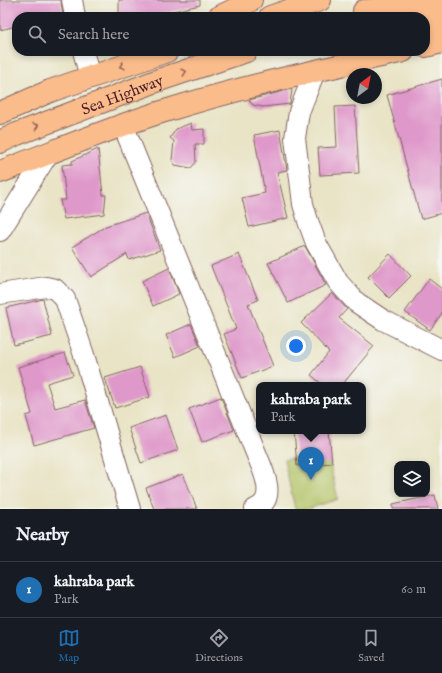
<!DOCTYPE html>
<html lang="en">
<head>
<meta charset="utf-8">
<style>
  :root { --surface:#171b24; --page:#20242c; --text:#f1f3f6; --muted:#9ea1a6; --line:#363941; --accent:#1f6fb2 }
  body { margin:0; font-family:"IM FELL English",serif; background:var(--page); color:var(--text) }
  .controls { position:absolute; right:12px; bottom:12px; display:grid; overflow:hidden; border-radius:8px; box-shadow:0 2px 6px #0003 }
  .controls button { width:36px; height:36px; display:grid; place-items:center; padding:0; border:0; border-bottom:1px solid var(--line); background:var(--surface); color:var(--text); font:20px sans-serif }
  .compass { position:absolute; left:346px; top:68px; width:36px; height:36px; border-radius:50%; background:var(--surface); box-shadow:0 2px 6px #0003; rotate:32deg }
  .you { position:absolute; left:296px; top:346px; width:14px; height:14px; margin:-10px; border:3px solid #fff; border-radius:50%; background:#1a73e8; box-shadow:0 0 0 6px #1a73e833 }
  .badge { display:grid; place-items:center; width:26px; height:26px; border-radius:50%; background:var(--accent); color:#fff; font-size:13px; font-weight:700 }
  .pin { position:absolute; translate:-50% -33px; filter:drop-shadow(0 1px 2px #0008) }
  .pin::after { content:''; position:absolute; top:21px; width:14px; height:12px; background:inherit; clip-path:polygon(0 0,100% 0,50% 100%) }
  .popup { position:absolute; left:256px; top:382px; width:110px; height:52px; box-sizing:border-box; display:grid; place-content:center; border-radius:8px; background:var(--surface); filter:drop-shadow(0 1px 3px #0005); font-size:13px; white-space:nowrap; color:var(--muted) }
  .popup b { font-size:15px; color:var(--text) }
  .popup::after { content:''; position:absolute; left:50%; top:100%; margin-left:-8px; border:8px solid transparent; border-top-color:var(--surface) }
  .list { margin:0; padding:0; list-style:none }
  h2 { display:flex; justify-content:space-between; align-items:center; height:52px; margin:0; padding:0 16px; font-size:17px }
  h2 small { font-size:13px; font-weight:400; color:var(--muted) }
  .list li { display:grid; grid-template-columns:26px 1fr auto; gap:12px; align-items:center; box-sizing:border-box; height:56px; padding:0 16px; border-top:1px solid var(--line) }
  .list b { display:block; font-size:15px; white-space:nowrap }
  .list p { margin:0; font-size:13px; white-space:nowrap; color:var(--muted) }
  .list em { font-size:13px; font-style:normal; color:var(--muted) }
  .icon { flex:none; width:22px; height:22px; fill:none; stroke:currentColor; stroke-width:2; stroke-linecap:round; stroke-linejoin:round }
  .map { position:relative; flex:none; width:442px; height:509px; overflow:hidden }
  .search { position:absolute; background:var(--surface); box-shadow:0 2px 6px #0003; left:12px; right:12px; top:12px; height:44px; display:flex; align-items:center; gap:10px; box-sizing:border-box; padding:0 14px; border-radius:16px; color:var(--muted); font-size:15px }
  .sheet { height:108px; background:var(--surface) }
  nav { display:flex; justify-content:space-around; align-items:center; box-sizing:border-box; height:56px; border-top:1px solid var(--line); background:var(--surface); font-size:11px; color:var(--muted) }
  nav a { display:grid; justify-items:center; gap:2px }
  nav .on { color:var(--accent) }
  .map>svg:first-child { display:block }
  .green { fill:#b3c265; stroke:#7e7048 }
  .building { fill:#df98ca }
  .lines { fill:none; stroke-linecap:round; stroke-linejoin:round }
  .minor-casing { stroke:#826461; stroke-width:22 }
  .major-casing { stroke:#826461; stroke-width:24 }
  .highway-casing { stroke:#826461; stroke-width:24 }
  .minor { stroke:#fff; stroke-width:20 }
  .major { stroke:#fabc8b; stroke-width:22 }
  .highway { stroke:#fabc8b; stroke-width:22 }
  .oneway { stroke:#996656 }
  .labels { text-anchor:middle; stroke-width:3.5; stroke-linejoin:round; paint-order:stroke }
  .street-label { font-size:16px; fill:#4a1f2b; stroke:#f6f6f2 }
</style>
</head>
<body>
<div class="map">
<svg width="442" height="509" viewBox="0 0 442 509">
  <rect width="100%" height="100%" fill="#f6f6f2"/>
  <filter id="ink" filterUnits="userSpaceOnUse"><feTurbulence type="fractalNoise" baseFrequency=".025" numOctaves="2"/><feDisplacementMap in="SourceGraphic" scale="8" xChannelSelector="R" yChannelSelector="G"/><feConvolveMatrix kernelMatrix="1 2 1 2 8 2 1 2 1" color-interpolation-filters="sRGB"/></filter>
  <filter id="wash" filterUnits="userSpaceOnUse"><feTurbulence type="fractalNoise" baseFrequency=".012" numOctaves="4" result="noise"/><feDisplacementMap in="SourceGraphic" scale="16" xChannelSelector="R" yChannelSelector="G"/><feGaussianBlur stdDeviation="0.9" result="paint"/><feColorMatrix in="noise" values="0 0 0 0 0 0 0 0 0 0 0 0 0 0 0 0 0 1.4 0 .05"/><feComposite in="paint" operator="in"/></filter>
  <g filter="url(#wash)">
    <rect width="100%" height="100%" fill="#e9e4c6"/>
    <path class="green" d="M327,452l11,47 -30,10h-13l-11,-49z"/>
    <g id="blocks">
      <path class="building" d="M0,0h61l2,17h-46v9l-17,4z
        M119,0h81v5l-53,12h-28z
        M442,79v134l-21,6 -34,-124z
        M292,89l-2,15 -27,3 -10,-2 -4,-5z
        M355,106l4,67 -39,2 -2,-27 19,-1 -2,-40z
        M191,123l1,7 12,-1v15h-9l1,18 -5,6 -16,-3 -3,-5 2,-19 -4,-3 6,-9z
        M280,130l7,40 -10,2 11,46 -39,9 -7,-29 23,-5 -11,-58z
        M98,149l5,46h3l-2,19 -40,5 -4,-19h6l-4,-35 10,-1v-3z
        M146,213l14,37 -31,10 -2,-6 -36,23 -19,-30 34,-21z
        M305,246l21,39 -38,18 -20,-40z
        M239,254l19,46 -10,4 25,62 -31,12 -18,-44 12,-5 -25,-63z
        M390,254l21,22 -22,22 -21,-21z
        M169,268l10,26 -26,12 -11,-25z
        M429,279l13,10v24l-12,17 -25,-18z
        M332,293l15,16 -8,9 35,28 -32,39h-19l-12,-10 18,-23 -28,-29z
        M43,299l9,37 -38,9 -8,-37z
        M191,324l9,22 -25,11 -9,-22z
        M65,353l8,22 -26,8 8,25 30,-8 9,28 -60,17 -8,-29 6,-2 -14,-47z
        M140,367l10,30 -35,11 -10,-30z
        M221,397l13,33 -32,12 -13,-33z
        M166,415l12,35 -37,13 -12,-35z
        M294,431h35l3,32 -35,3z
        M183,474l14,35h-43l-8,-21z
        M435,495l3,14h-45v-5z"/>
    </g>
  </g>
  <g filter="url(#ink)">
    <use href="#blocks" fill-opacity="0" stroke="#826461" stroke-width="1"/>
    <g class="lines">
      <g class="minor-casing">
        <path id="minor" d="M72,0l3,17
          M83,51l7,26
          M315,71l-16,41 -4,26 8,66 5,17 8,22 22,39 18,20 27,18 59,30
          M123,125l133,328c6,15 23,47 -1,56
          M0,231l48,-77
          M0,294l46,-7 9,2 10,10 19,56 46,154"/>
      </g>
      <g class="major-casing">
        <path id="major" d="M425,46l17,-4
          M0,172c56,-21 111,-45 168,-62 77,-24 156,-41 235,-59"/>
      </g>
      <g class="highway-casing">
        <g id="highway">
          <path d="M435,7l6,17 -1,18"/>
          <path d="M364,11l45,-4h33"/>
          <path d="M219,17l23,-11 9,-6"/>
          <path d="M270,17l50,-17"/>
          <path d="M0,113l50,-22 117,-40"/>
          <path id="s1" d="M0,142l17,-8 142,-54 87,-29"/>
        </g>
      </g>
      <use href="#minor" class="minor"/>
      <use href="#major" class="major"/>
      <use href="#highway" class="highway"/>
    </g>
    <defs><path id="oneway-chevron" d="M-2-3.5L2.5 0L-2 3.5" fill="none" stroke-width="1.6" stroke-linecap="round" stroke-linejoin="round"/></defs>
    <g class="oneway">
      <use href="#oneway-chevron" transform="translate(122 66) rotate(161)"/>
      <use href="#oneway-chevron" transform="translate(184 72) rotate(-19)"/>
      <use href="#oneway-chevron" transform="translate(36 126) rotate(-21)"/>
    </g>
  </g>
  <g class="labels">
    <g class="street-label">
      <text dy="6" stroke="none"><textPath href="#s1" startOffset="131">Sea Highway</textPath></text>
    </g>
  </g>
</svg>
<div class="controls">
<button><svg class="icon" aria-label="layers" viewBox="0 0 24 24"><path d="M12 4l9 5-9 5-9-5zM3 14l9 5 9-5"/></svg></button>
</div>
<svg class="compass" viewBox="-18 -18 36 36"><path d="M0-13l5 13h-10z" fill="#e53935"/><path d="M0 13l5-13h-10z" fill="#9ea1a6"/></svg>
<div class="you"></div>
<div class="pin badge" style="left:311px;top:480px">1</div>
<div class="popup"><b>kahraba park</b>Park</div>
<div class="search"><svg class="icon" aria-label="search" viewBox="0 0 24 24"><circle cx="10" cy="10" r="6"/><path d="M15 15l6 6"/></svg>Search here</div>
</div>
<section class="sheet">
<h2>Nearby<small></small></h2>
<ul class="list">
<li><span class="badge">1</span><div><b>kahraba park</b><p>Park</p></div><em>60 m</em></li>
</ul>
</section>
<nav>
<a class="on"><svg class="icon" aria-label="map" viewBox="0 0 24 24"><path d="M3 6l6-2 6 2 6-2v14l-6 2-6-2-6 2zM9 4v14M15 6v14"/></svg>Map</a>
<a><svg class="icon" aria-label="directions" viewBox="0 0 24 24"><path d="M12 3l9 9-9 9-9-9zM9 14v-3h6M13 9l2 2-2 2"/></svg>Directions</a>
<a><svg class="icon" aria-label="saved" viewBox="0 0 24 24"><path d="M7 4h10v16l-5-4-5 4z"/></svg>Saved</a>
</nav>
</body>
</html>
